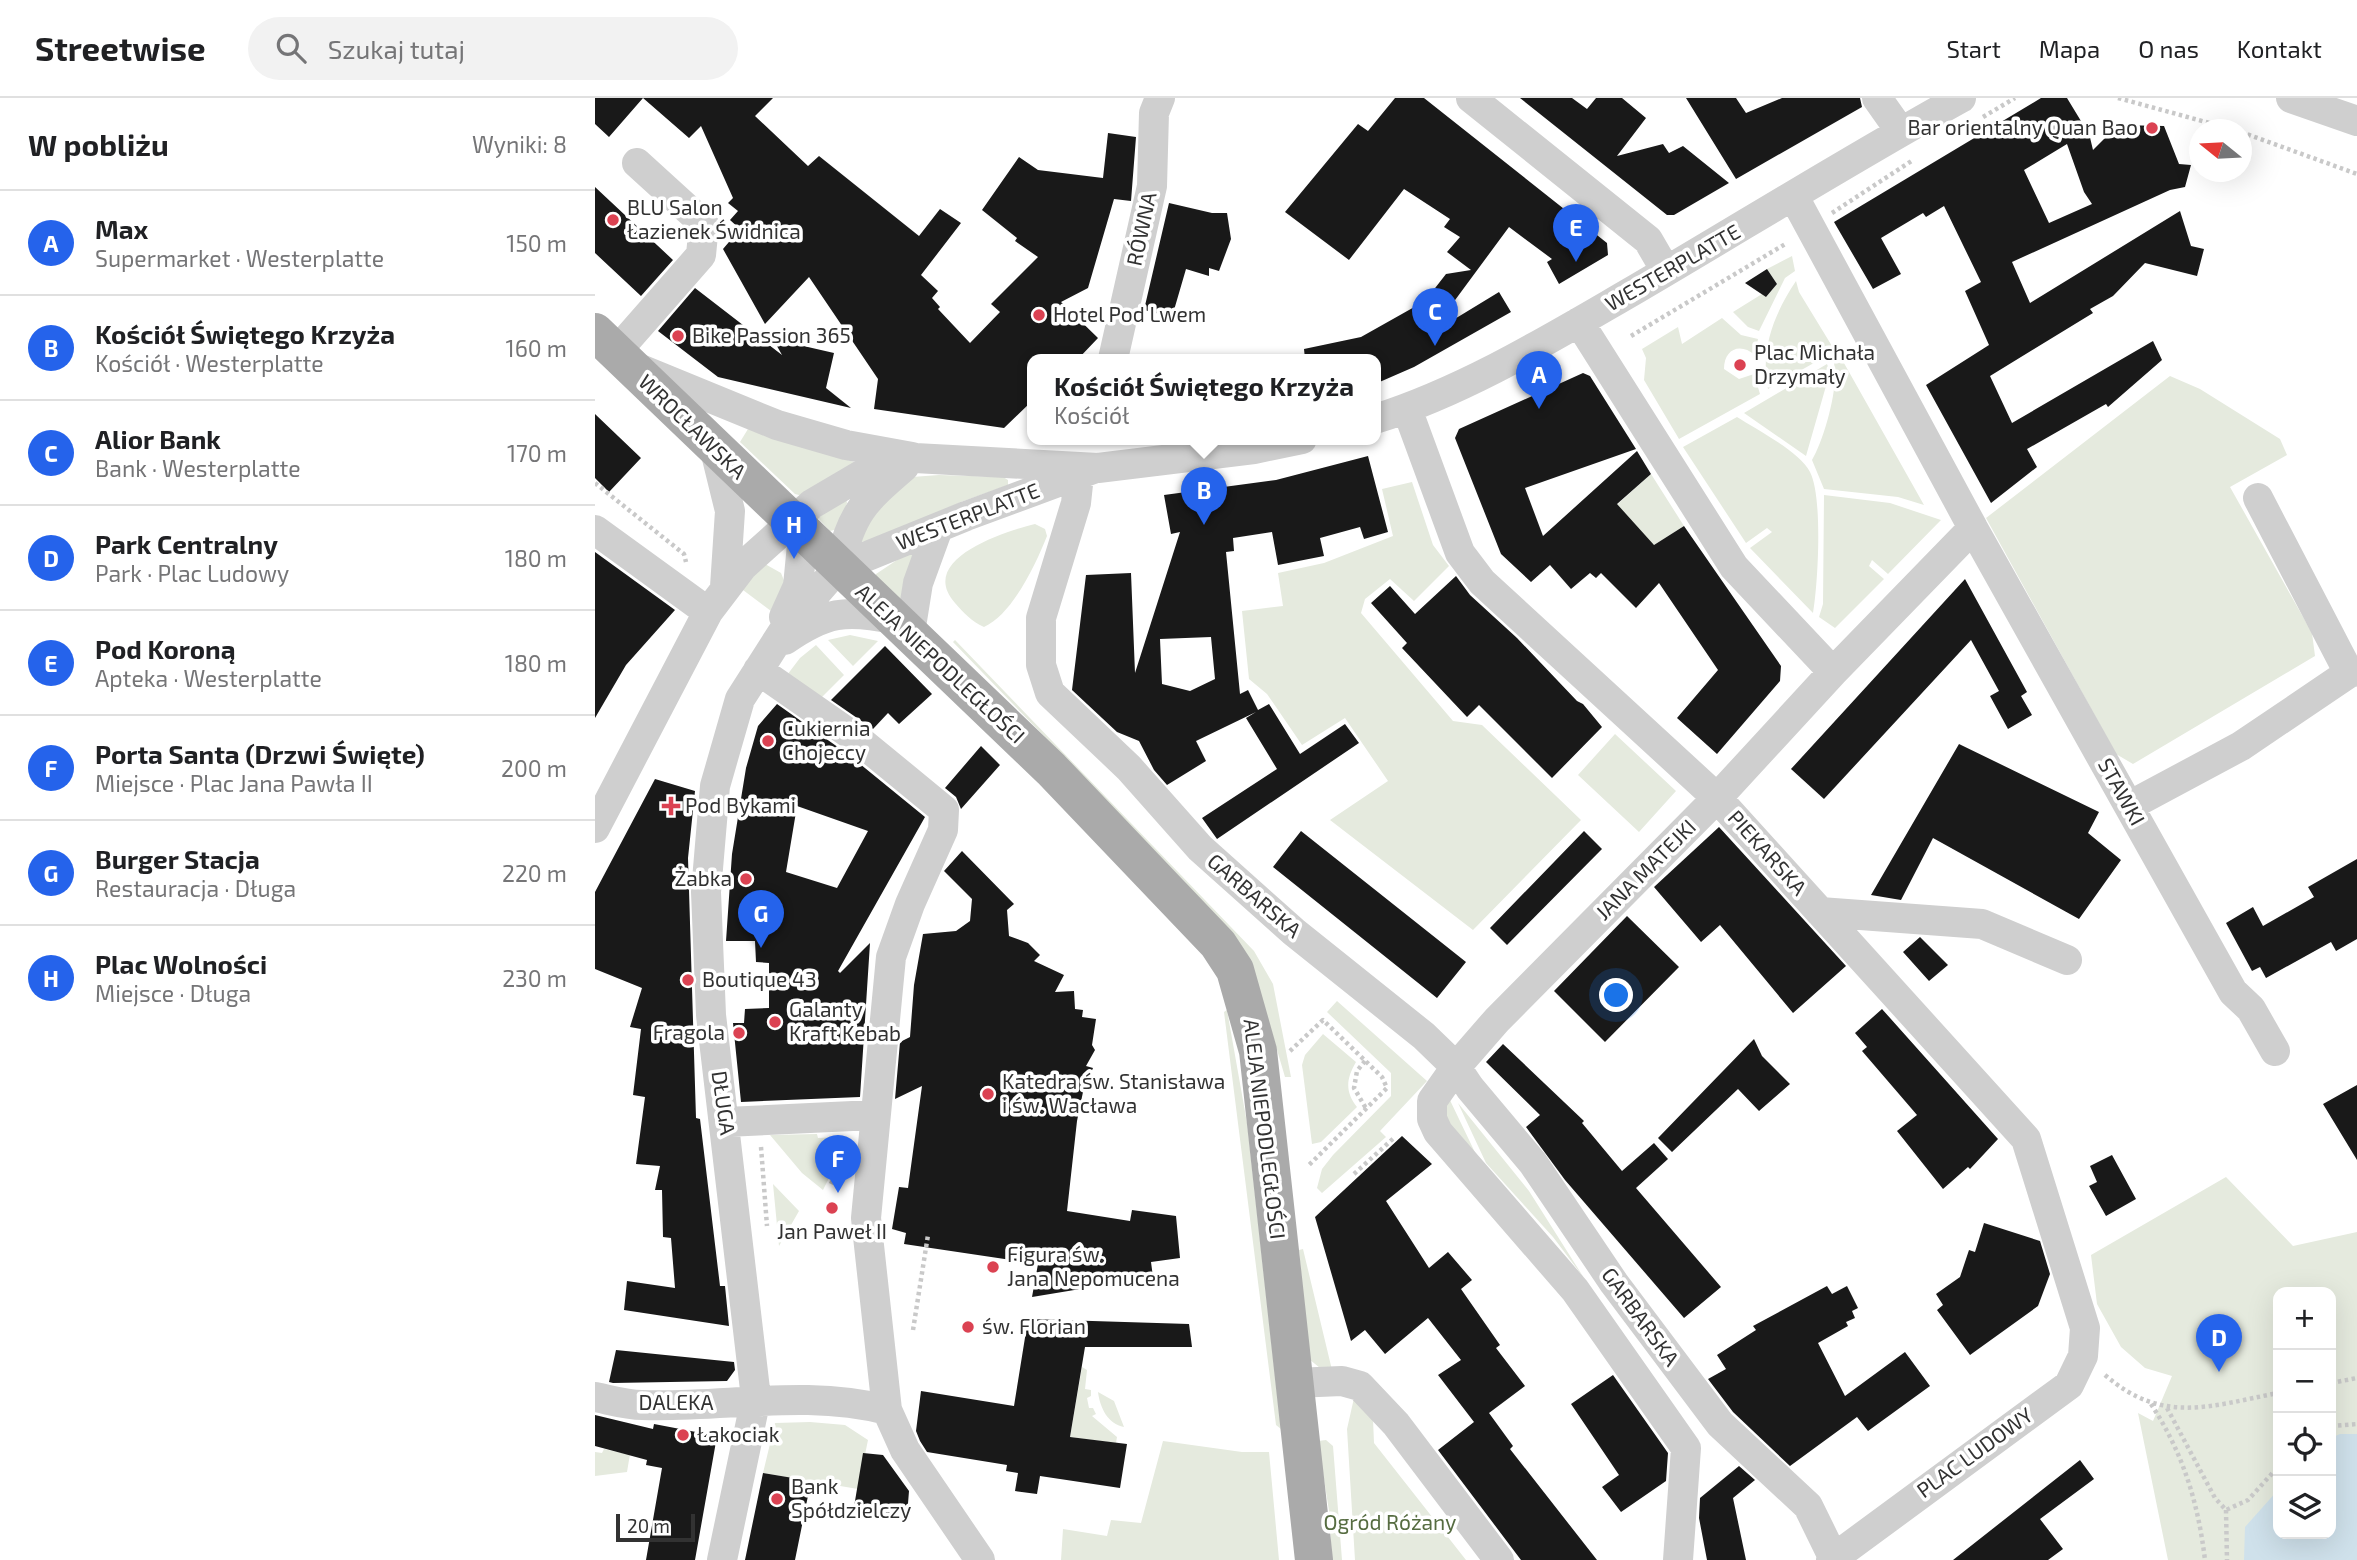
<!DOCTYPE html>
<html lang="pl">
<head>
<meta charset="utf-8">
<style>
  :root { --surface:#fff; --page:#f2f2f2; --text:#202124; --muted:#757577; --line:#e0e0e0; --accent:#2563eb }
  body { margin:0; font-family:"Exo 2",sans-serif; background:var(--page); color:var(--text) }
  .controls { position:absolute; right:21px; bottom:21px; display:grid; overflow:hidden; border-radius:14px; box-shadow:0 7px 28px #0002 }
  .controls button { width:63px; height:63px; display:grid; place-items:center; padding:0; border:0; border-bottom:2px solid var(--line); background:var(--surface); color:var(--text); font:35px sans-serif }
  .compass { position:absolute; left:1594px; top:21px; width:63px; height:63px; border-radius:50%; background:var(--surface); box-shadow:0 7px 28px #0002; rotate:288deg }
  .scale { position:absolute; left:21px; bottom:18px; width:79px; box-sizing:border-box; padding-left:7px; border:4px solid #323232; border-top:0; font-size:19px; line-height:24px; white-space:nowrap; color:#323232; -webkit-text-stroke:5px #fff; paint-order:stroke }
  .you { position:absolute; left:1022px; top:898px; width:24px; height:24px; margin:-18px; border:5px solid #fff; border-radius:50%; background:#1a73e8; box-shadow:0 0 0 10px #1a73e833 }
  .badge { display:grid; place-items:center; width:46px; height:46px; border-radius:50%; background:var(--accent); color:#fff; font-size:23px; font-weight:700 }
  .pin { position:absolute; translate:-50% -58px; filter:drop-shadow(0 2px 4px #0008) }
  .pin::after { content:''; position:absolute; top:37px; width:24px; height:21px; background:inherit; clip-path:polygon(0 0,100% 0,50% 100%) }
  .popup { position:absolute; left:432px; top:256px; width:354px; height:91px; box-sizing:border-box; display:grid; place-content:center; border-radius:14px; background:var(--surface); filter:drop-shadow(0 2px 5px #0005); font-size:23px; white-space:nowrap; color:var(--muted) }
  .popup b { font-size:26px; color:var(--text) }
  .popup::after { content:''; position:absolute; left:50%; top:100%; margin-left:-14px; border:14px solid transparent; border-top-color:var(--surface) }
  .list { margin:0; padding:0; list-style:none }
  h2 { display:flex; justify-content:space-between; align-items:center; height:91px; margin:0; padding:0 28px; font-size:30px }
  h2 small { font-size:23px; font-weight:400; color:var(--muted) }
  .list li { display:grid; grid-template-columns:46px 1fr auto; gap:21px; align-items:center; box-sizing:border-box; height:105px; padding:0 28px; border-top:2px solid var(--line) }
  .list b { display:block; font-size:26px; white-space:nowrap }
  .list p { margin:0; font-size:23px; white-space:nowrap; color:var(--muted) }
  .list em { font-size:23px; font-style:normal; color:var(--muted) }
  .icon { flex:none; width:38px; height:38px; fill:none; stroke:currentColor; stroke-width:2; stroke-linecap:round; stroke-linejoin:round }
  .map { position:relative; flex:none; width:1762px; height:1462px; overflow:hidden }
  header { display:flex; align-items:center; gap:42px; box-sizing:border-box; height:98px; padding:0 35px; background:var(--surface); border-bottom:2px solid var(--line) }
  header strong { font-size:33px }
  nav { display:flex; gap:38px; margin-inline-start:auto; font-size:24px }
  .search { width:490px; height:63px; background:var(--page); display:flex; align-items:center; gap:18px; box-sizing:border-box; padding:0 24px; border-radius:38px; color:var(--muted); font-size:26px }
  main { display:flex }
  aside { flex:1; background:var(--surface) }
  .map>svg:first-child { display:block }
  .green { fill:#e5eade; fill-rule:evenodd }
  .water { fill:#cfe1eb }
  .building { fill:#191919; fill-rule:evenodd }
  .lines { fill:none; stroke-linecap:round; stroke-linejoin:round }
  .path { stroke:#c9c9c9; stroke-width:4.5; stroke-dasharray:3.5 3.5; stroke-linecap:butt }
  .minor { stroke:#cfcfcf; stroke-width:30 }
  .major { stroke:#aaa; stroke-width:38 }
  .poi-dot { fill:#db4252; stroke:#fff; stroke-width:2.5 }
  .labels { text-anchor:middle; stroke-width:7; stroke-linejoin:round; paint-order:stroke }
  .poi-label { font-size:21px; fill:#323232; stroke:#fff; text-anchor:start }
  .street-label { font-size:21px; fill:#323232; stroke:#fff }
  .park-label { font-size:21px; fill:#566c41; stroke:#fff }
</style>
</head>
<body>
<header>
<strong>Streetwise</strong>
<div class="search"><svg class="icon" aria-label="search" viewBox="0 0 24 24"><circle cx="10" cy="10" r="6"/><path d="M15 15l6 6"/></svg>Szukaj tutaj</div>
<nav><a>Start</a><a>Mapa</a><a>O nas</a><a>Kontakt</a></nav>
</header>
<main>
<aside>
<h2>W pobliżu<small>Wyniki: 8</small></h2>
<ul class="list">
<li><span class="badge">A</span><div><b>Max</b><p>Supermarket · Westerplatte</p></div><em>150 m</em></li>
<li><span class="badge">B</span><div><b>Kościół Świętego Krzyża</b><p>Kościół · Westerplatte</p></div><em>160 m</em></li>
<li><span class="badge">C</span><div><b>Alior Bank</b><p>Bank · Westerplatte</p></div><em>170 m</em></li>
<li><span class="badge">D</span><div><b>Park Centralny</b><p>Park · Plac Ludowy</p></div><em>180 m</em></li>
<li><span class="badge">E</span><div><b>Pod Koroną</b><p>Apteka · Westerplatte</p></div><em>180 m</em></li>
<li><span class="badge">F</span><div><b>Porta Santa (Drzwi Święte)</b><p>Miejsce · Plac Jana Pawła II</p></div><em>200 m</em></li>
<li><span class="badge">G</span><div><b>Burger Stacja</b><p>Restauracja · Długa</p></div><em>220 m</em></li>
<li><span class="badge">H</span><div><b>Plac Wolności</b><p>Miejsce · Długa</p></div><em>230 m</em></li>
</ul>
</aside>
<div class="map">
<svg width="1762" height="1462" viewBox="0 0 1762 1462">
  <rect width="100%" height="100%" fill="#fff"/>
  <path class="green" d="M1197,158l3,15 -10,7 -26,53 -11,-4 -15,-15 29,-18 4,3 11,-13 -10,-15z
    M1201,183l3,11 36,59 -67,38c-8,-40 6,-75 28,-108z
    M1127,220l19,17 17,4 -3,16c-15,-13 -31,-6 -31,14l15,10 15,-5 6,20 -81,45 -35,-59 2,-22 -4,-9 36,-22 4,17z
    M1245,258l84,149 -26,-8 -74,-8 -12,-29c12,-20 29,-79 21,-100z
    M1232,266l3,8 -24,84 -62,-43z
    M1575,278l30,13 80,50 7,16 -57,32 82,146 3,23 -182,108 -17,-10 -130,-236z
    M1142,319c19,12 63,35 73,55 13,25 8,112 3,141l-63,-65 22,-16 -5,-4 -21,15 -63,-96z
    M153,331l106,33 2,4 -53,30 -8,-2 -55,-52z
    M1056,376l33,52 -30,19 -45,-33z
    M344,377l64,2 5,3v5l-47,17 -83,38 -17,2 4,-26 47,-39z
    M817,384l21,63 16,21 -35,35 -24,-22 -25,20 -4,14 92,108 29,4 99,95 -108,110 -143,-110 58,-39 -43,-63 -43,27 -35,-51 -18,-15 -7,-68 41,-5 -5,-33 46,-10 69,-27 -11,-47z
    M1229,397l66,8 51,17 -53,54 -16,-14 -3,6 15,13 -49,49 -16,-11 4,-13z
    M251,400l1,5 -9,26 -8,2 -12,-13z
    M440,426l10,5 2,7c-11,28 -35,79 -63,91 -13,-6 -20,-14 -29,-24 -39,-44 51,-72 80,-79z
    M314,454l4,4 -8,47 -30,-22 1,-7z
    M170,466l16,9 4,10 -14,28 -32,-24z
    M255,537l28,6 -25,25 -25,-26z
    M360,542l299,311 19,33 18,93h-6l-20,-68 -80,-127 -232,-240z
    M221,547l28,30 -27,27 -33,-23 16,-21z
    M1020,636l61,57 -37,41 -61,-57z
    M742,903l90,80 -47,50 6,6 -64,56 -5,-5 5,-19 11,-14 58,-59v-23l-64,-61z
    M632,912l20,113 34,306 -5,-4 -52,-413z
    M728,936l33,28c-10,17 -11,30 1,45l-36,35 -9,2 -10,-79 3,-10z
    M852,996l35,73 -44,-57z
    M863,1005l71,88 55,87 -31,-41 -67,-74z
    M222,1036l1,4 20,-1v20l-9,-4 -8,12 10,9 -8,16 -21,-17 -32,-38z
    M1631,1079l67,69 64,-14v328h-189l-30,-147 15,8 19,-45 -27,-8 -24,-21 -24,-43 -6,-49zM1683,1194h53v242h-53z
    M178,1086l26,27 -20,35z
    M708,1151l29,121 -12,-2 -11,-9 -10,-109z
    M487,1269l5,3 -2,19 6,1v6l-4,2 2,10h4l3,6 -4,2 25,21 -1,6 -46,-6z
    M503,1294l16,9 10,26c-16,-3 -24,-19 -26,-35z
    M759,1300l19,21 1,24 92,117h-111l-8,-131z
    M215,1324l35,3 23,15 -10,49 -95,-16 12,-50z
    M40,1326l-8,48 -32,4v-24l7,1 2,-4 22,5z
    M731,1342l7,6 9,114h-10l-3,-49 -11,-70z
    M568,1343l79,11h27l10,108h-218l2,-31 44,7 4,-16 30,3z"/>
  <path class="water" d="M1745,1336h17v126h-113l1,-33 33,-37v44h53v-96z"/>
  <path class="building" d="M0,0h48l-34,39 -14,-13z
    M48,0h130l-18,18 53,50 11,-10 100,80 21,-27 21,14 -40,52 17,16 -6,7 8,9 -2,2 32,34 30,-31 -9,-8 47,-47 -23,-16 2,-3 -35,-28 37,-53 19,13 65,8 5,-45 28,4 -5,64 -17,-2 -26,89 -27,14 37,36 -20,21h-45v41l-29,28 -130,-19 4,-30 -69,-102 -44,47 -42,-75 17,-20 -10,-9 8,-9 -10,-8 5,-5 -32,-72 -12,12z
    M800,0h29l183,145 1,12 -49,29 -12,-22 5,-3 -43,-32 -79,107 69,-42 12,20 -97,55 -39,17v-25h-70l-1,-10 57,-12 64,-36 21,-27 25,-4 -24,-18 13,-15 -16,-10 6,-8 -46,-30 -55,71 -64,-48 73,-88 10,7z
    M925,0h52l15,11 9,-11h26l24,20 -29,38 46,-12 6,9 14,-7 46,37 -55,32h-7z
    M1091,0h50l10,15 36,-15h78l2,9 -126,72z
    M1446,0h26l17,28 3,-1 6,25 25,-25 46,1 15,38 12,1 -6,22 -15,3 -158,72 18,41 150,-92 11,35 13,3 -7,27 -52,-13 -32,33 -23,13 3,4 -103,63 22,47 141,-82 9,19 -54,47 -2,-3 -79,45 10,18 -46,36 -65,-118 63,-40 -24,-54 16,-9 -37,-76 -18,11 -3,-4 -42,25 20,36 -28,15 -39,-67zM1472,46l17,48 8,12 -43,19 -25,-53z
    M0,89l78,73 -32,36 -46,-43z
    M574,105l43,10h15l4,26 -12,32 -10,-3v8l-23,-7 -14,48 -28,-7z
    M1172,171l10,15 -11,13 -21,-14z
    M100,190l87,67 -9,-16 61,14 -8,35 25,20 -133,-31 -60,-46z
    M988,275l7,3 46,73 -111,39 18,48 94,-85 14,23 -34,30 37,41 30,-19 97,140 -1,15 -63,73 -40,-36 41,-48 -59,-87 -23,25 -35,-35 -5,5 -6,-5 -19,16 -21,-24 -19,17 -30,-28 -46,-116 4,-9z
    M0,316l46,44 -32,34 -14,-14z
    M773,358l20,76 -24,7 -4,-12 -40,11 4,18 -46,9 -6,-33 -39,6 1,13 -8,1 14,142 8,-4 10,20 11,-6 31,50 45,-30 14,19 -142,96 -15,-21 75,-49 -31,-51 10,-6 -60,29 10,20 -39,24 -13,-15 -15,-29 -22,-9 -45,-42 14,-115 45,-2 4,100 45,-141 -9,2 -7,-39 112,-15zM616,539l4,42 -25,12 -28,-7 -2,-45z
    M0,454l80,58 -49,55 -31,53z
    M861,478l14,19 47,43 60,63 6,3 19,23 -50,51 -73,-73 -12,12 -65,-69 5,-5 -36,-40 19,-17 25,28z
    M1370,481l62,113 -6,4 11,19 -24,14 -18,-33 9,-5 -28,-51 -147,159 -33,-30z
    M290,548l47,48 -33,30 -11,-11 -15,16 -42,-29z
    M182,606l72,51 76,62 -87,154 2,2 30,-30 -10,154 -119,5 -8,-79h11l1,-14 24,-1v-45l-13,-1 -1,-21h-29l6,-87 14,-86 12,-42zM202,708l71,25 -31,57 -51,-16z
    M1364,646l140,68 -11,21 33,27 -42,59 -146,-81 -32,62 -30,-5z
    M386,648l19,19 -39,44 -5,-12 -11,-9z
    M60,681l40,12 -7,67 8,260 4,1 20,167h5l4,40 -105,-16 3,-29 48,7 -4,-50 -8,-1 -1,-47h-7l5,-24 -24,-2 9,-67 -12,-2 8,-66 -11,-2 12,-39 -47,-19v-77z
    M1124,729l127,139 -53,47 -73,-88 -19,17 -47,-55z
    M706,733l165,131 -29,36 -164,-131z
    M989,733l18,18 -95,96 -17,-17z
    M367,753l52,53 -7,6 2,26 19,7 12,12 -6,6 30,14 -9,17 19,-1 1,18 8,1 -1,7 14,2 -4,26 3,5 -9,16 7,2 -10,24 -6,29 -10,90 63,10 2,-11 44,6 4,42 -29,4 2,15 -121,20 6,-33 -134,-20 2,-11 -14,-4 7,-42 9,1 14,-102 -27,13 5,-57 10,-5 4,-52 9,-51 33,-3 14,-10 2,-22 -28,-28z
    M1762,761v80l-21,12 -5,-9 -65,36 -6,-11 -8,4 -26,-48 27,-16 10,19 51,-29 -6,-10z
    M1032,818l52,51 -74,75 -51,-51z
    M1325,839l28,28 -19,16 -26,-29z
    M1287,911l116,130 -28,30 -2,-2 -25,22 -46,-58 20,-16 -55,-64 5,-4 -12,-14z
    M1159,941l8,17 28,28 -31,27 -21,-22 -66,63 -14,-14z
    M908,946l81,77 -2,2 40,48 32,-28 14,16 -32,29 85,99 -37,31 -119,-138 -39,-53 14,-12 -54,-53z
    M1762,987v75l-34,-56z
    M807,1038l30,28 -46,37 43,67 19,-16 24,28 -11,9 39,56 -4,3 29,38 -36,27 24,33 -3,3 87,111h-76l-83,-110 36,-28 -36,-47 23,-15 -33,-42 -43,36 -20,-24 -14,11 -36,-124z
    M1517,1057l24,44 -30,17 -17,-30 8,-4 -7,-16z
    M1389,1125l56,18 10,33 -12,32 -68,49 -33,-45 6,-5 -7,-11 24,-17 9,-27 6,2z
    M1232,1188l5,8 15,-8 11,22 -6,3 3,7 -9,4 2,4 -30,17 27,53 60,-44 25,34 -62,45 -11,-14 -67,49 -57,-54 -25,-33 18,-10 -9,-14 39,-25 -3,-4z
    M433,1221l161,5 3,23h-107l-15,90 57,7 -7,44 -80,-12 -3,18 -22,-3 3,-18 -12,-2 1,-6 -80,-13 -7,-11 -4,-10 5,-40 93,15z
    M21,1252l118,12 1,8 -8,11 -114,2 -4,-1z
    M1018,1277l55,78 -2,28 -45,31 -19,-25 17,-12 -48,-71z
    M0,1317l58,14 1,-5 63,12 -22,124h-49l16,-92 -16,-3 1,-5 -52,-14z
    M268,1355l20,2 26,36 -2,25 -53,-9z
    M1485,1362l14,19 -54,40 23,30 -15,11h-95z
    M1144,1368l16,14 -22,18 13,62h-39l-8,-42 1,-20z
    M168,1375l48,8 -16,79h-50z"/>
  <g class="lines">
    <path class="path" d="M1523,0l117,32
      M1388,19l32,-19
      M1646,34l116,42
      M1237,115l81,-53
      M1036,238l156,-93
      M0,385l89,71 2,8
      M695,953l33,-31 59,57 5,11 -79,78
      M770,963l-8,10 -3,17 13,22
      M166,1049l6,79
      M759,1076l41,-37
      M236,1086l4,-9
      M318,1232l15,-95
      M1510,1277c58,50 105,31 173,18
      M1736,1285l26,-5
      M1556,1306c32,49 47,98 54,156
      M1572,1310l48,90 11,12 22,-10 30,-33
      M1736,1328l26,-2
      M1631,1412l1,50"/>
    <path class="minor" d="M876,0l177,142 18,31
      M1282,0l24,34
      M1696,0l66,23
      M984,224l155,245 99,105 140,-144 -179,-331
      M21,254l85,-97 3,-31 -67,-61
      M518,261l39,-173 2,-73 6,-15
      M45,271l137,56 69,20 66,12
      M812,311l53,144 22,29 235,216 309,341 59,189 -2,28 -14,29 -238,175
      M780,321c92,-29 178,-82 261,-130 109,-64 215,-130 325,-191
      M120,352l15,61 -5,76
      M484,377l-3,28 -35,115v47l9,28 79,75 71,80 94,84 130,104 32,31 14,21 63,75 81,120 106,141 88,82 25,51
      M1663,400l91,175 8,-2
      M1378,430l260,464 18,17 24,42
      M0,432l113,82
      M243,470c16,-57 22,-63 66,-101
      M189,519l14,-31 5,-51
      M315,535l8,-50 20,-55
      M190,542c40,-28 61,-31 108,-21
      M163,572l102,71 84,69 -1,20 -33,74 -19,53 -25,261 21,192 18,40 75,110
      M1534,708l112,-60 108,-73
      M0,730l113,-216 35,-46 69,-62 51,-30 52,-16 183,10 156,-19 48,-10
      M1225,814l162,12 85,36
      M131,1024l148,-7
      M699,1285l48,-2 18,5 36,38 103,136
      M0,1299c15,3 32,8 47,8 83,3 163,-16 245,5
      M127,1462l34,-162 -45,-383 -5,-123 9,-106 25,-87 44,-69 54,-62 128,-52 130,-48
      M1083,1462l8,-112 -111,-158 -137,-158 -6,-13v-18l24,-34 41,-47 220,-222 116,-126"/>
    <path class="major" d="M0,234l456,437 167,175 17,26 23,81 56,509"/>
  </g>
  <g class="poi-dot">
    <circle cx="1557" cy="30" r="7"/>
    <circle cx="18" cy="122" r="7"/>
    <circle cx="444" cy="217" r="7"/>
    <circle cx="83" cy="238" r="7"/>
    <circle cx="1145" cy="267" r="7"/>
    <circle cx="173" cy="643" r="7"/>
    <path d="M72.5 697.5h7v7h7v7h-7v7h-7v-7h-7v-7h7z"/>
    <circle cx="151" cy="781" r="7"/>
    <circle cx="93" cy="882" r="7"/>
    <circle cx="180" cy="924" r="7"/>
    <circle cx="144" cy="935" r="7"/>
    <circle cx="393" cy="996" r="7"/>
    <circle cx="237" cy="1110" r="7"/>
    <circle cx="398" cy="1169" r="7"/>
    <circle cx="373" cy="1229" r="7"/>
    <circle cx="88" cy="1337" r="7"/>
    <circle cx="182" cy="1401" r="7"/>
  </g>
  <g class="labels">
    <g class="poi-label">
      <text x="1543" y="37" text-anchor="end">Bar orientalny Quan Bao</text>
      <text x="32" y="117">BLU Salon<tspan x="32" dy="24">Łazienek Świdnica</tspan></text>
      <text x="458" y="224">Hotel Pod Lwem</text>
      <text x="97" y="245">Bike Passion 365</text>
      <text x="1159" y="262">Plac Michała<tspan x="1159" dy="24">Drzymały</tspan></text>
      <text x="187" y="638">Cukiernia<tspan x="187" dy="24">Chojeccy</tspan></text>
      <text x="90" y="715">Pod Bykami</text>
      <text x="137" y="788" text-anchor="end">Żabka</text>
      <text x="107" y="889">Boutique 43</text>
      <text x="194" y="919">Galanty<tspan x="194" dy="24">Kraft Kebab</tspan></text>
      <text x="130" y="942" text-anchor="end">Fragola</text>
      <text x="407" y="991">Katedra św. Stanisława<tspan x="407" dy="24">i św. Wacława</tspan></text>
      <text x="237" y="1141" text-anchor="middle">Jan Paweł II</text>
      <text x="412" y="1164">Figura św.<tspan x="412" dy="24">Jana Nepomucena</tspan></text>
      <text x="387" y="1236">św. Florian</text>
      <text x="102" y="1344">Łakociak</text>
      <text x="196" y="1396">Bank<tspan x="196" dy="24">Spółdzielczy</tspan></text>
    </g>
    <g class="street-label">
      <text transform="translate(547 131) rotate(-78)" y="7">RÓWNA</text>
      <text transform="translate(1078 170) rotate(-30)" y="7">WESTERPLATTE</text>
      <text transform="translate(97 329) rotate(44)" y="7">WROCŁAWSKA</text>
      <text transform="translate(373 419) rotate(-21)" y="7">WESTERPLATTE</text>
      <text transform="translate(345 566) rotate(43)" y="7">ALEJA NIEPODLEGŁOŚCI</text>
      <text transform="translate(1526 694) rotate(61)" y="7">STAWKI</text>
      <text transform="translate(1172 755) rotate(48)" y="7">PIEKARSKA</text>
      <text transform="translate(1051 772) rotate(-45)" y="7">JANA MATEJKI</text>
      <text transform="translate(659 798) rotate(41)" y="7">GARBARSKA</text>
      <text transform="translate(128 1005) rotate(82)" y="7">DŁUGA</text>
      <text transform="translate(669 1031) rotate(83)" y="7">ALEJA NIEPODLEGŁOŚCI</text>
      <text transform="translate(1045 1219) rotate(54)" y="7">GARBARSKA</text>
      <text x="81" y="1312">DALEKA</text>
      <text transform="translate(1380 1355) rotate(-36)" y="7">PLAC LUDOWY</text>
    </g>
    <g class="park-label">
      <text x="795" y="1432">Ogród Różany</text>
    </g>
  </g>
</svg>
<div class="controls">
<button>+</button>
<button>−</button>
<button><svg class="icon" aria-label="locate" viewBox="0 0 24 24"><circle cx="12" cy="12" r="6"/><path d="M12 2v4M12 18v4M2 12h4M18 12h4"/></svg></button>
<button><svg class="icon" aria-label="layers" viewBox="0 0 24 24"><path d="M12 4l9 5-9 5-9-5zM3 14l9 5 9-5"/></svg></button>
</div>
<svg class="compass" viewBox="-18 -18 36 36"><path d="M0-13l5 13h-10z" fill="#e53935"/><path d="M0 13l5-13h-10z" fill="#757577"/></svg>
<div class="scale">20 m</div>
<div class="you"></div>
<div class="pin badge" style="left:944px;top:311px">A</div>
<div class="pin badge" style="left:609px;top:427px">B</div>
<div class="popup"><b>Kościół Świętego Krzyża</b>Kościół</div>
<div class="pin badge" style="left:840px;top:248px">C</div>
<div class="pin badge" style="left:1624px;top:1274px">D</div>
<div class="pin badge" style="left:981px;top:164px">E</div>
<div class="pin badge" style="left:243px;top:1095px">F</div>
<div class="pin badge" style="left:166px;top:850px">G</div>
<div class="pin badge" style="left:199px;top:461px">H</div>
</div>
</main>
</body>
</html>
